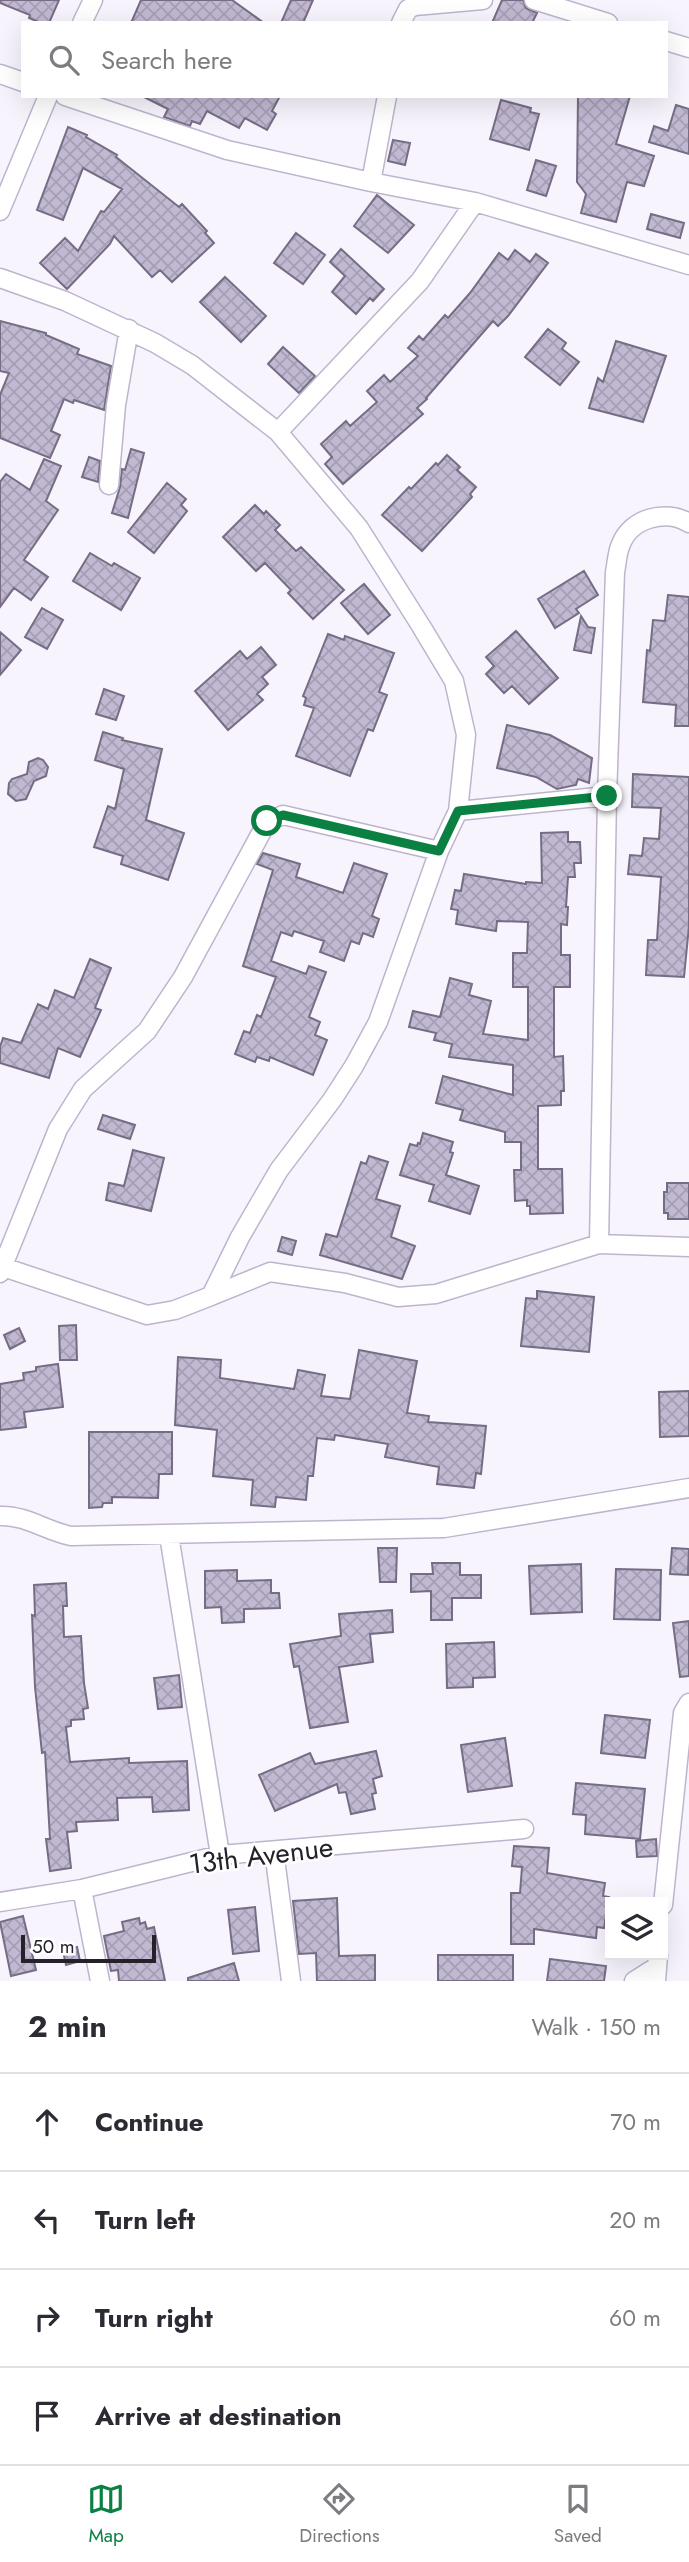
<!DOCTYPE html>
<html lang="en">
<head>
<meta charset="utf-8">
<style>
  :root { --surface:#fff; --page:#f2f2f3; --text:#2b2b33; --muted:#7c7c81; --line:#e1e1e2; --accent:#0b8043 }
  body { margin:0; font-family:Jost,sans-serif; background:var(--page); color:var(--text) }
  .controls { position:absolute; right:21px; bottom:21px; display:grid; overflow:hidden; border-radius:0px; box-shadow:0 7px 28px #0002 }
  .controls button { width:63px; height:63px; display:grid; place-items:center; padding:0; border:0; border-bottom:2px solid var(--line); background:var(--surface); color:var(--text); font:35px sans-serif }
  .scale { position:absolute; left:21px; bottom:18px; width:135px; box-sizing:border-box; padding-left:7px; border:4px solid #25212a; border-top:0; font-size:19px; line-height:24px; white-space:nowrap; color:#25212a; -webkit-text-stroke:5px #fff; paint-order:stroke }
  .stop { position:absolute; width:21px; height:21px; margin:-16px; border:5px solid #0b8043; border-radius:50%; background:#fff }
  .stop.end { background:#0b8043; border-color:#fff; box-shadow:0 2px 7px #0008 }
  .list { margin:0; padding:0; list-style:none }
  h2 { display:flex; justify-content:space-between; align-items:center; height:91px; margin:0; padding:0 28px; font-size:30px }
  h2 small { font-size:23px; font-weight:400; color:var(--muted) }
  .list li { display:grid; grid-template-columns:46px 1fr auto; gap:21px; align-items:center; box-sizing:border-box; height:98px; padding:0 28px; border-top:2px solid var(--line) }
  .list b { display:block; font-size:26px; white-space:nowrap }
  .list em { font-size:23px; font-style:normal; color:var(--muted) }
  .icon { flex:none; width:38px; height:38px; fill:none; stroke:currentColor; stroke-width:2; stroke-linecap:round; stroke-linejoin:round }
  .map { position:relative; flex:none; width:689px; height:1981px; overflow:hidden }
  .search { position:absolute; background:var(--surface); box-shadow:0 7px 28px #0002; left:21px; right:21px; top:21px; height:77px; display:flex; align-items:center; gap:18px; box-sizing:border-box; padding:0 24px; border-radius:0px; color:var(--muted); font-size:26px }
  .sheet { height:483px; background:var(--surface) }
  nav { display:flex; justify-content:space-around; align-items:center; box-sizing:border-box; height:98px; border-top:2px solid var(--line); background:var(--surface); font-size:19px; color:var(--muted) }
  nav a { display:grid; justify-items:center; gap:4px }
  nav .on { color:var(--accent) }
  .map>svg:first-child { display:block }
  .building { fill:url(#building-cross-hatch); stroke:#766d84; stroke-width:2 }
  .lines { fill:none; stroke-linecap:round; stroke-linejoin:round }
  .street-casing { stroke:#beb5cd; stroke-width:21 }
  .street { stroke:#fff; stroke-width:18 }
  .route { stroke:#0b8043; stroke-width:9 }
  .labels { text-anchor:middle; stroke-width:5; stroke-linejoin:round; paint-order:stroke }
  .street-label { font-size:28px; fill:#25212a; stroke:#fff }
</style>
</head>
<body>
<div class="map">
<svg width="689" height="1981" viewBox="0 0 689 1981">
  <defs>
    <pattern id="building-cross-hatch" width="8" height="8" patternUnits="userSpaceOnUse" patternTransform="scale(1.75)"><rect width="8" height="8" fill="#c1b8d1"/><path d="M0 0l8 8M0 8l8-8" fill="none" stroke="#a69eb4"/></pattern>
  </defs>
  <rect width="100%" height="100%" fill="#f8f4fe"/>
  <path class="building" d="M0,0h59l-10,23h-8l-12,-5 1,-3 -30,-12z
    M141,0h91l32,23h-133z
    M291,0h22l-10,23h-22z
    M502,0h21l3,8 11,5 -5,10h-40z
    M142,96h138l-8,15 4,3 -9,16 -22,-12 -6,10 -32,-17 -7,13 -8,-3 -2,5 -26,-9 4,-8z
    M578,96h52l-14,48 38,12 -10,30 -17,-4 -11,40 -35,-9 5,-19 -9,-12z
    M501,100l30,8 -1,4 9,2 -10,36 -39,-11z
    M676,105l13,4v45l-40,-12 5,-16 14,5z
    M68,127l19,8 -1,2 31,18 -1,2 63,50 3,-3 25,27 -2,2 9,10 -42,39 -12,-12 -8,7 -38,-41 -4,8 -43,45 -27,-26 25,-25 13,13 23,-40 3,1 18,-23 -39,-21 -20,52 -26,-10z
    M393,140l17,3 -5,22 -17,-4z
    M536,160l20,6 -10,30 -19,-6z
    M377,195l37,30 -26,28 -34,-27z
    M651,214l33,9 -4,15 -33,-9z
    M296,233l29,22 -22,29 -29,-21z
    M341,249l43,40 -11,12 -3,-3 -14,16 -24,-22 13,-16 -15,-14z
    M515,250l15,12 6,-8 12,9 -40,53 -10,10 -5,-5 -67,77 1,1 -10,9 6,6 -80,70 -18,-20 7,-7 -11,-13 25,-23 4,5 27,-24 -10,-11 17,-16 6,7 28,-26 -10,-8 11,-12 4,4 22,-25 3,3 22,-25 29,-40 9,7z
    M225,277l41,39 -25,26 -41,-40z
    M0,321l46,12v2l33,14 -2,5 34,12 -7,44 -30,-10 -1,3 -9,-4 -13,32 9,4 -10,23 -50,-20v-43l9,-22 -9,-2z
    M548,329l18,14 -4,6 17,13 -19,23 -35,-28z
    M616,341l50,15 -23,66 -54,-14 9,-30 5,4z
    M283,347l32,29 -16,17 -31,-29z
    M131,449l13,4 -16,65 -16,-5 8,-26 2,-18 3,1z
    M447,455l13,12 -3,3 19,17 -6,7 2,3 -50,54 -40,-36 27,-28 2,2 25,-26 2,2z
    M89,457l11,4 -2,21 -16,-5z
    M44,459l17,7 -15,35 12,9 -34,50 24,17 -17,23 -17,-12 -14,19v-125l6,-8 24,16z
    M167,483l19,16 -5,6 6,6 -33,42 -26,-21z
    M255,505l9,9 2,-3 14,14 -5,5 21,21 5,-4 43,43 -31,29 -25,-26 3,-3 -26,-27 -9,8 -33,-34z
    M90,553l22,13 2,-3 26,15 -19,32 -48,-29z
    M584,571l14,24 -22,14 3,4 -24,15 -17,-29z
    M364,584l26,31 -22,19 -27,-31z
    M668,595l21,2v129h-14l1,-21 -33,-3 4,-52 3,1 3,-31 12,1z
    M42,608l21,12 -16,29 -22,-12z
    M581,616l7,11 7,1 -4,25 -17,-3z
    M516,631l42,47 -29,26 -17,-18 -8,7 -18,-19 8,-8 -8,-9z
    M0,632l21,18 -21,25z
    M328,634l16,6 1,-4 49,17 -15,39 8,3 -14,36 -5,-2 -18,47 -54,-20 18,-48 -10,-3 2,-7 -3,-2z
    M261,647l15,18 -14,12 6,7 -11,10 6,6 -35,30 -33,-39 45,-40 7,8z
    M104,689l20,7 -8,24 -20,-6z
    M507,725l43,10 42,23 -3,25 -11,-4 -2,6 -19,4 -21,-12 -39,-9z
    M103,732l20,6 -1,2 40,9 -16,71 38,13 -16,47 -47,-16 2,-8 -29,-9 14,-41 7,3 9,-40 -29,-9z
    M38,758l5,2 5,7 -2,9 -12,5 -8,18 -10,2 -8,-7 1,-11 3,-4 15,-5 2,-12z
    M633,774l56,3v149l-5,51 -38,-2 2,-35h9l4,-63 -33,-3 2,-19 12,1 2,-18 15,1 2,-31 -29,-1z
    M568,832v10h12l1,21h-7l1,14h-7l-2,30h2l-1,18 -6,-1v31h9v32h-16v70l9,-1 1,35h-3v14l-23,1v63h24l1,44 -33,1v-8h-3v-6l-12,1 -1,-31h7v-28h-16v-10l-45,-12 3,-10 -27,-7 7,-27 70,19v-30l-64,-8 3,-13 -18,-4 2,-7 -27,-6 4,-16 27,6 10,-39 22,6 -3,11 22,6 -8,33 45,6v-53h-15v-34h14l1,-31 -31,-1 -1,10 -40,-7 2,-14 -7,-1 4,-19 6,1 3,-17 62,10v-2l16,1 -1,-50z
    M263,853l37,11 -4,13 47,16 11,-30 33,11 -15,42 7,3 -6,18 -10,-4 -4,11 -8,-3 -7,20 -24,-9 4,-11 -30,-10 -2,5 -11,-4 -10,29 35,13 3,-8 17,6 -17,45 11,5 -5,13 12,5 -14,35 -43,-18 -1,4 -12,-4 -2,5 -20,-8 9,-23 6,2 7,-18 4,2 15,-40 -33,-11 30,-96 -16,-6z
    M90,959l21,9 -16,40 6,2 -21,47 -22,-9 -9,30 -49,-15v-16l3,-9 18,5 17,-39 10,5 7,-19 19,8z
    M103,1115l32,10 -5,14 -32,-10z
    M423,1133l30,9 -3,10 3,1 -7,22 33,11 -9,28 -41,-13 5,-16 -34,-10 10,-31 7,2 1,-3 2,1z
    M133,1150l31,8 -13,53 -45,-11 3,-17 15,3z
    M369,1156l19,6 -12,37 24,7 -9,31 24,9 -13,33 -82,-24 6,-21 11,3 24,-75 5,2z
    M667,1183h22v36h-21v-6h-4v-21h3z
    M282,1237l14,4 -4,14 -14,-4z
    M537,1291l57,6 -5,55 -68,-6 5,-48 11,1z
    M76,1325l1,35h-17l-1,-34z
    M19,1328l6,13 -15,8 -6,-14z
    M359,1350l58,11 -10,52 22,3 -1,6 58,4 -5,48 -5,-1 -2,15 -37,-4 2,-17 -54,-10 3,-13 -53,-9 -1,5 -17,-2 -4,38h-5l-2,24 -30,-3 -1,10 -24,-2 2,-25 -40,-4 4,-46 -42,-5 3,-68 43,3 -1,18 74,11 4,-19 27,5 -4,21 29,3z
    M58,1364l5,43 -39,5 2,15 -26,3v-46l24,-4 -1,-7 13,-2v-4z
    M689,1391v45l-29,1 -1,-45z
    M89,1432h83v42h-13l-1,24 -46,-1v6h-9l-1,4 -13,1z
    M378,1548h19l-1,34h-16z
    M672,1548l17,1 -1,26 -18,-1z
    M432,1563h28v12h21v23h-29v22h-21v-29l-20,1v-18h22z
    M581,1564l1,48 -51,2 -2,-48z
    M616,1569l45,1 -1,50 -46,-1z
    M237,1570v11l34,-1v13h8l1,15 -36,1v13l-22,1 -1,-16 -16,1v-37z
    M66,1583l1,23h-4l1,31 17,-1 3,47 4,25 -5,1 1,10 -13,1v6l-5,1 4,35 59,-4v5l58,-2 2,49 -36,2 -1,-15 -35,1 1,22 -42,2 1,9 -10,1 4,36 -21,3 -4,-32h4l-5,-87 -3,1 -7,-66 -3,-72 3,1 -1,-31z
    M392,1610l1,22 -23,2 3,28 -34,5 9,55 -38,6 -11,-62 -5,1 -4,-23 51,-8 -2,-22z
    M689,1621v55l-9,1 -7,-54z
    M494,1642l1,35 -22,1v9l-26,1 -1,-44z
    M179,1675l3,32 -24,2 -4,-31z
    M605,1715l45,5 -5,38 -44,-5z
    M505,1738l7,48 -44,6 -7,-47z
    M376,1751l6,25 -9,3 3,14 -4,1 3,15 -24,5 -5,-22 -7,1 -2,-9 -62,27 -16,-36 51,-22 5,11z
    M576,1783l69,6 -5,50 -55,-5 1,-19 -13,-1z
    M656,1839l1,17 -20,1 -1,-16z
    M514,1846l35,2 -2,25 58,10 -2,13 6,1 -5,31 -7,-1 -1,11 -62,-9v15h-23v-51h9l2,-26 -10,-1z
    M337,1898l2,58 36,-1v26h-58l-1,-28 -17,1 -6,-53z
    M255,1907l4,44 -26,3 -5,-44z
    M23,1916l13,54 -25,6 -11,-54z
    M139,1918l1,6 5,-2 2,7 7,-2 11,54h-46l-1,-11 -7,1 -7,-35 20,-5 -2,-9z
    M77,1947l3,14 -14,4 -3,-14z
    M438,1955h75v26h-75z
    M550,1959l56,7 -2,15h-57z
    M234,1963l5,18h-51v-3z"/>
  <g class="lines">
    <g class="street-casing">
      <path id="street" d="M534,0l74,23
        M82,23l11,-23
        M401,23l7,-14 7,-3 68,-6
        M666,41l23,7
        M0,74l23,8
        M65,96l162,54 144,32 104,20 214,63
        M371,182l16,-86
        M0,211l48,-115
        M0,278l65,23 90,42 37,22 86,67 81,96 62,98 33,55 12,54 -8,76 -19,40 -61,171 -24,44 -22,34 -53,70 -39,67 -29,59 -36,14 -28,5 -144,-48
        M278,432l142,-151 55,-79
        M109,485l7,-80 13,-76
        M458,811l149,-15
        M599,1244l8,-448 8,-224c2,-9 2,-20 6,-28 10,-26 45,-35 68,-21
        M0,1273l58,-144 25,-40 64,-58 36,-54 84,-155 16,-7 156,36
        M211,1296l59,-24 75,11 53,14 38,-3 163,-50 90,3
        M0,1516c26,-1 46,15 71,20l373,-8 245,-40
        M169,1535l51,320
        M274,1851l17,130
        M82,1889l18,92
        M0,1902l82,-13 138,-34 304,-26
        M663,1905l20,-192 6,-10
        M634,1981l22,-14
        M656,1981l2,-26"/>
    </g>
    <use href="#street" class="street"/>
  </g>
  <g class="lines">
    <path class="route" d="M267,821l16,-6 156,36 19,-40 149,-15"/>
  </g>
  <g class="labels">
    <g class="street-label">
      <text transform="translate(261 1855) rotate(-7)" y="10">13th Avenue</text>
    </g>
  </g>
</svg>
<div class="controls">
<button><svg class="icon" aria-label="layers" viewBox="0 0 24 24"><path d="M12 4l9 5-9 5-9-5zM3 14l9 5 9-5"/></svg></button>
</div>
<div class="scale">50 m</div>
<div class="stop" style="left:267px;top:821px"></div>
<div class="stop end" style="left:607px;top:796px"></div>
<div class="search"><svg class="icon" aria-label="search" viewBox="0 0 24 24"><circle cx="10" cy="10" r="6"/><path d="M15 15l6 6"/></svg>Search here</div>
</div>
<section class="sheet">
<h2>2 min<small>Walk · 150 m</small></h2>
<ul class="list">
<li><svg class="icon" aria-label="ahead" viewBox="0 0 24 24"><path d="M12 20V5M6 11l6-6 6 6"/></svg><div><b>Continue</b></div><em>70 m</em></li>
<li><svg class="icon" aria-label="left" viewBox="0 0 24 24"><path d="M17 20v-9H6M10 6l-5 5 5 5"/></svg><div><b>Turn left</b></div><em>20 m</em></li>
<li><svg class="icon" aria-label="right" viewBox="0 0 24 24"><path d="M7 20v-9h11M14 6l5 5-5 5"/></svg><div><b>Turn right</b></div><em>60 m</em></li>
<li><svg class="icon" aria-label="arrive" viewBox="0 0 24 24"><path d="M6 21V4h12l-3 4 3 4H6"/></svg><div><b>Arrive at destination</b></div></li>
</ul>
</section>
<nav>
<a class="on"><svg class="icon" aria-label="map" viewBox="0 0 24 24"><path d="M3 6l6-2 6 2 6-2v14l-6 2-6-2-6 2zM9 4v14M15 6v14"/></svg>Map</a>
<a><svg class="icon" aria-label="directions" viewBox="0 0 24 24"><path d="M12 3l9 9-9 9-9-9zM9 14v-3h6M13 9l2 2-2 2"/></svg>Directions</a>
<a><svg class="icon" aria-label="saved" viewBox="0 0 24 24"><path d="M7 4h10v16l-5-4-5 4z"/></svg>Saved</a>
</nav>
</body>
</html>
